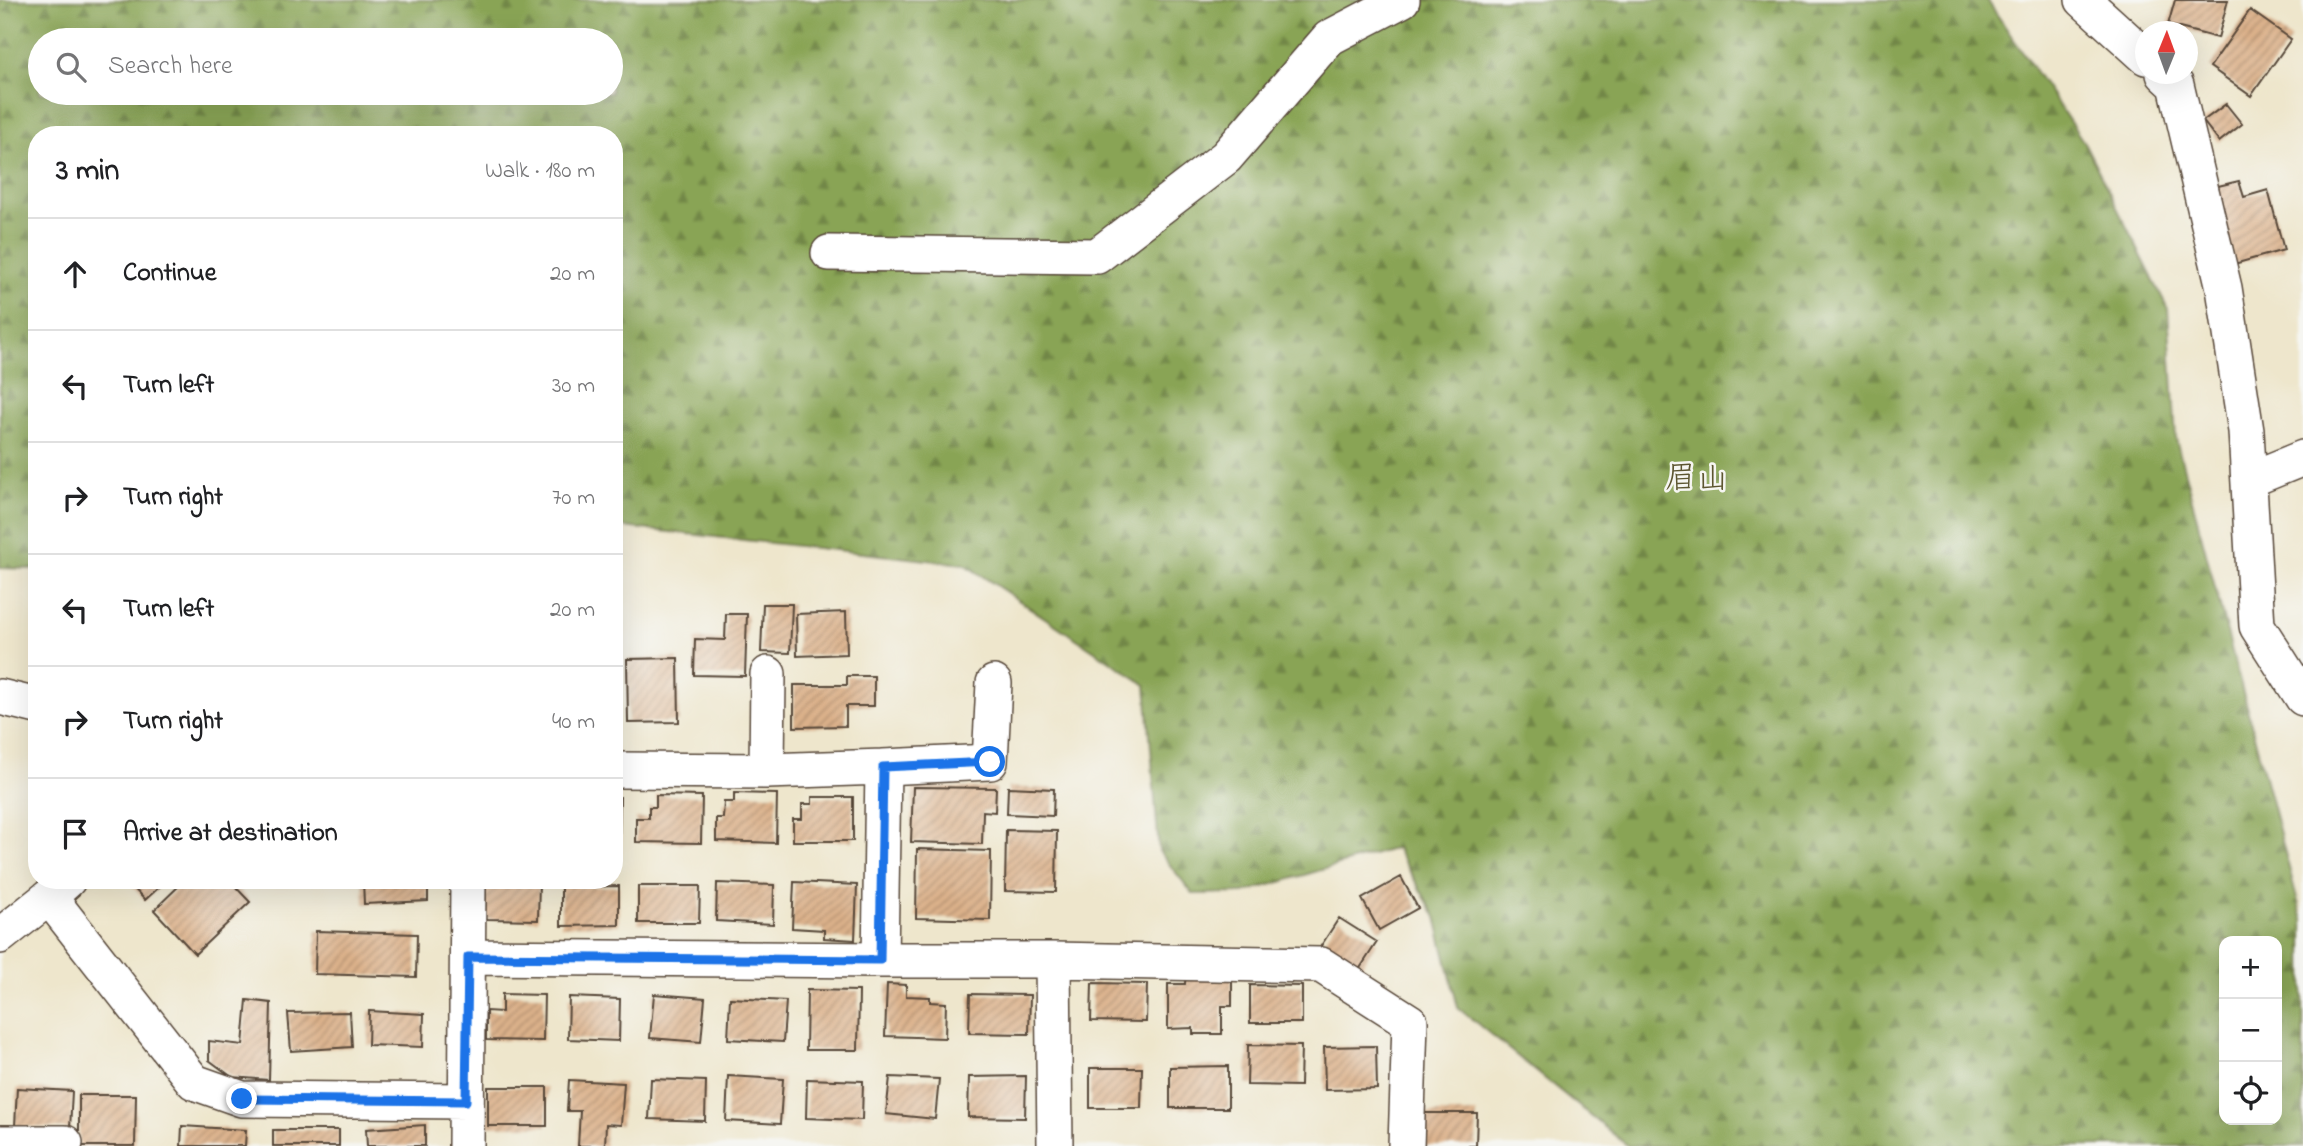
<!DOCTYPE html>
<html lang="en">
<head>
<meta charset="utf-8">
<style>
  :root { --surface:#fff; --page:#f6f6f6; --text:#202124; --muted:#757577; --line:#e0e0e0 }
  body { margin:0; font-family:"Indie Flower","Klee One",sans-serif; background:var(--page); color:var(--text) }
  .controls { position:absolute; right:21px; bottom:21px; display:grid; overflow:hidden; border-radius:14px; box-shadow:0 7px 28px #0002 }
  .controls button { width:63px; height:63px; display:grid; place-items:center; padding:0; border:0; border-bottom:2px solid var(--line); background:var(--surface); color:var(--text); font:35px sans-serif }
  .compass { position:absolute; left:2135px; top:21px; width:63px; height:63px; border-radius:50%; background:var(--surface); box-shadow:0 7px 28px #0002; rotate:1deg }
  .stop { position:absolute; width:21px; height:21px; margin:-16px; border:5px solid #1a73e8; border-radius:50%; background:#fff }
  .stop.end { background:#1a73e8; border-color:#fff; box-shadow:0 2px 7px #0008 }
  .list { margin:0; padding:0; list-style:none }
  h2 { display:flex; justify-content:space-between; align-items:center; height:91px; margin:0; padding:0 28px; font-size:30px }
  h2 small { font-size:23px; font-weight:400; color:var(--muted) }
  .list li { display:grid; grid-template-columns:46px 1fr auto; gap:21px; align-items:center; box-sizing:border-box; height:112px; padding:0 28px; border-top:2px solid var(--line) }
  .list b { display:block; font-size:26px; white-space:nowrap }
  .list em { font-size:23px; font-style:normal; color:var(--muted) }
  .icon { flex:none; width:38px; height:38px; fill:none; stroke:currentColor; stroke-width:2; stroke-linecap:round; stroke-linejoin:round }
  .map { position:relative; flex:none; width:2303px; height:1146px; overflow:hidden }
  .search { position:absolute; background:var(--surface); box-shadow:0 7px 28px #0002; left:28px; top:28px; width:595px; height:77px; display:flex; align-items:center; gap:18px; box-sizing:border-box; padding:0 24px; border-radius:38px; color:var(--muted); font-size:26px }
  .panel { position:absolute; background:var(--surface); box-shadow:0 7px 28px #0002; left:28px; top:126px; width:595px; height:763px; border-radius:28px }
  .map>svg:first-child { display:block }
  .forest { fill:url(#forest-firs); stroke:#62673a; stroke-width:2; fill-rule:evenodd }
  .building { fill:url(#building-hatch) }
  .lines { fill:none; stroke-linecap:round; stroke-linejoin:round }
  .street-casing { stroke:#564638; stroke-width:38 }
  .street { stroke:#fff; stroke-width:35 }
  .route { stroke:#1a73e8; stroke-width:9 }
  .labels { text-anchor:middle; stroke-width:5; stroke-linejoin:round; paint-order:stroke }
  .park-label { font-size:32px; fill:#5d5631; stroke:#f6f6f2 }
</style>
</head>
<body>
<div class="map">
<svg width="2303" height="1146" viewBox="0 0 2303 1146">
  <defs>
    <pattern id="forest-firs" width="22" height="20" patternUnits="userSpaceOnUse" patternTransform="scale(1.75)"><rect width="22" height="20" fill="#89a455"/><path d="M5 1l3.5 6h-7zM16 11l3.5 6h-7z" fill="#718646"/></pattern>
    <pattern id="building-hatch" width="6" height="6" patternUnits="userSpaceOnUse" patternTransform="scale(1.75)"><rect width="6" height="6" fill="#dbb18a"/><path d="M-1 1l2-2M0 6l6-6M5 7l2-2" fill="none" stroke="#b39070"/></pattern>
  </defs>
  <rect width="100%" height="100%" fill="#f6f6f2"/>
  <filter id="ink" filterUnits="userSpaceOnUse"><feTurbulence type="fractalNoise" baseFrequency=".0143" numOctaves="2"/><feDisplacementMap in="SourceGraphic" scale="14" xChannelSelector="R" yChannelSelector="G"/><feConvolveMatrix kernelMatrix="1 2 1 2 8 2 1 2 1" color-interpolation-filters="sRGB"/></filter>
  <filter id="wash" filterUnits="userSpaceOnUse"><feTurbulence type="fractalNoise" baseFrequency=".00686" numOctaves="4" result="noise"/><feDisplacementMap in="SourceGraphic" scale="28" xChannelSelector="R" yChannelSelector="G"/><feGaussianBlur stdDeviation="1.57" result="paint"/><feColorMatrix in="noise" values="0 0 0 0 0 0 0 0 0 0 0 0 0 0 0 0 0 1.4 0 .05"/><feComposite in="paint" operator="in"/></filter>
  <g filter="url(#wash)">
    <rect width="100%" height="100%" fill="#eee6cc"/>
    <path class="forest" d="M0,0h1987l98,144 83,165 8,130 127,482v225h-675l-170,-138 -22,-91 -40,-69 -153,45 -50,1 -34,-43 -13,-166 -182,-121 -350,-38v-391h-577v434l-37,-1zM40,40h571v53h-571zM2224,941h53v179h-53z"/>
    <g id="blocks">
      <path class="building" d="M2175,0h53l-10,38 -50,-13z
        M2250,10l41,29 -40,57 -41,-29z
        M2226,104l16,20 -23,18 -16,-21z
        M2239,181l5,16 24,-7 16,60 -50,14 -20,-77z
        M763,604h29l-2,49 -29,-1z
        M846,612l1,42 -50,2 -1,-42z
        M726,614h21l-2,62 -51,-1 1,-36 30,1z
        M678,658l1,64 -51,1 -1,-64z
        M847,676h27v30h-28v20l-52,1v-42h53z
        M913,787l83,1 -1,24 -12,-1 -1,33 -71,-2z
        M1008,787l46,2 -1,27 -46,-2z
        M734,793l43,1 -1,49 -60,-2v-23h7l1,-16h10z
        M656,795l46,1 -1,47 -65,-1v-24h13v-11h7z
        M614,797h6l-1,48h-5z
        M812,797h41v44h-60v-22h9v-15h10z
        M1006,830l51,1 -1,61 -51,-1z
        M917,849l74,2 -1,69 -74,-2z
        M1401,877l17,31 -39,22 -17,-31z
        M126,880h41l-22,20z
        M185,880h44l21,22 -55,52 -41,-44z
        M363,880h65v21l-64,3z
        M561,880h17v7l41,-1v39l-58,1z
        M486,881l53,1 -1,38 -53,-1z
        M794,882l63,3 -2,55 -31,-2v-8l-32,-2z
        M717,883l57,2 -1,39 -57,-3z
        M638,886h62l-1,37h-61z
        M1339,918l38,24 -22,34 -38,-24z
        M316,931l101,3 -1,43 -101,-3z
        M1186,973l46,1v32h-10v28h-29v-6l-25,1v-45h17z
        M1092,983l55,1 -1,38 -55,-1z
        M887,984l19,1v11l24,1v5l16,1 -1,35 -60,-2z
        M1250,985l52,1v37h-52z
        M807,990l52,1 -1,59h-52z
        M502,994l42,1 -1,46 -57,-1v-29l16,1z
        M654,994l51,4 -4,44 -51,-4z
        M970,994l60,1 -1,39 -60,-1z
        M569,997l51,2 -1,42 -51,-2z
        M730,998l56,3 -3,41 -55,-3z
        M247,1000l24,3 -2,77 -37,-3 -23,-17v-19l34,4z
        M369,1011l55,3 -1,33 -55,-2z
        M350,1012l2,35 -61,4 -3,-38z
        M1248,1045l53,1 -1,40 -53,-1z
        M1376,1046l1,43 -52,1 -1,-43z
        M1228,1066v42h-58v-41z
        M1090,1068h52l-1,40h-51z
        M728,1076l55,3 -3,45 -54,-3z
        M1026,1076l-1,42 -57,-1 1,-40z
        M890,1077l49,2 -4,40 -49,-5z
        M651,1079l55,2 -1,40 -56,-2z
        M807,1079l56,2 -1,39 -56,-2z
        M569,1080l55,3 -3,42 -15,-1 -1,22h-27l2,-35h-13z
        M488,1087h59v39h-59z
        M17,1088l55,3 -2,38 -55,-3z
        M79,1095h57l-1,51h-56z
        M1420,1113h57l-1,33h-55z
        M425,1125v21h-58l-1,-17z
        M182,1126l64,4 -1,16h-64z
        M273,1130h66v16h-66z"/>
    </g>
  </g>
  <g filter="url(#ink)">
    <use href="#blocks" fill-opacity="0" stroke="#564638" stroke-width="2"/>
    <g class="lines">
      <g class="street-casing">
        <path id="street" d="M2083,0l63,57
          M2164,74l12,11 48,203 22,143 11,195 46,72
          M829,253l268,3 129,-99 103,-119 73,-38
          M2249,480l54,-22
          M0,697l37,9
          M883,767l107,-5 4,-79
          M614,770l153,1 116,-4 -3,193h173
          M767,771l1,-97
          M68,880l-19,17 145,185 48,17 224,2
          M0,936l49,-39
          M468,957l412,3
          M0,1143h65
          M466,1146l2,-266
          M1055,1146l-2,-186 268,5 89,57 -4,124"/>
      </g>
      <use href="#street" class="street"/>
    </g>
  </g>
  <g class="lines" filter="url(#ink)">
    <path class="route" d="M242,1099l224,2 2,-144 412,3 3,-193 107,-5"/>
  </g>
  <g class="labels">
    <g class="park-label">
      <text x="1697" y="488">眉山</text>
    </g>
  </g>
</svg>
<div class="controls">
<button>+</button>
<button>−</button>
<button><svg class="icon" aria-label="locate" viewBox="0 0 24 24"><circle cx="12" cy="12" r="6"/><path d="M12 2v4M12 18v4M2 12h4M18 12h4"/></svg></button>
</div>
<svg class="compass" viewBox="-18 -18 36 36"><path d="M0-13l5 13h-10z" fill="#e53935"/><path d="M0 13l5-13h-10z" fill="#757577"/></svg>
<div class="stop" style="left:990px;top:762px"></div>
<div class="stop end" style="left:242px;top:1099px"></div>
<div class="search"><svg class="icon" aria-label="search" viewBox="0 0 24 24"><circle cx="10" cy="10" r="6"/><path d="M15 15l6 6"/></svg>Search here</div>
<section class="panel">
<h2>3 min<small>Walk · 180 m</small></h2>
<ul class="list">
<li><svg class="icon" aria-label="ahead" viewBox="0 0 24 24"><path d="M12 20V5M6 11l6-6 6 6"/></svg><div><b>Continue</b></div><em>20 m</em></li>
<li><svg class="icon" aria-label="left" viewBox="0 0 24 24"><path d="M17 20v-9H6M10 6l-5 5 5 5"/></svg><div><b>Turn left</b></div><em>30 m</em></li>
<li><svg class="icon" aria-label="right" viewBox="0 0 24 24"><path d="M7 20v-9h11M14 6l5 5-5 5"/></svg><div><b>Turn right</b></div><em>70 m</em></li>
<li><svg class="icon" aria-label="left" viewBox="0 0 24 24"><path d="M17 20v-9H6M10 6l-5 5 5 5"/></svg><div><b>Turn left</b></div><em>20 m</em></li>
<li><svg class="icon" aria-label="right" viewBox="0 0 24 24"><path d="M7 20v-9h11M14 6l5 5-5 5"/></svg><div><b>Turn right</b></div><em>40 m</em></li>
<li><svg class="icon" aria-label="arrive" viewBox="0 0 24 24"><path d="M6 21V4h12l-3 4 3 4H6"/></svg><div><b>Arrive at destination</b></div></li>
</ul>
</section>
</div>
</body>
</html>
